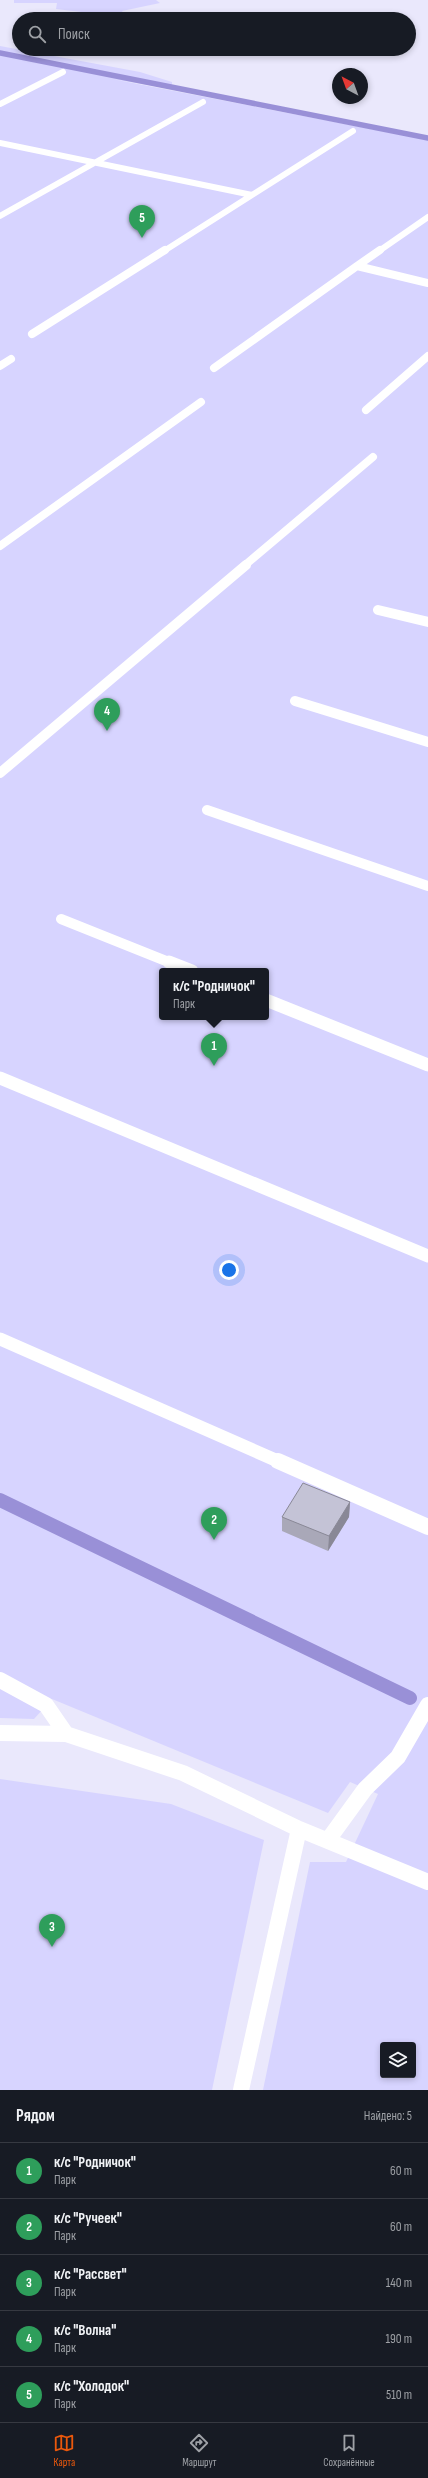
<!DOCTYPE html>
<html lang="ru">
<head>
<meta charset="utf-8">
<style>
  :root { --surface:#171b24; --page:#242831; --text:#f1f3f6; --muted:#9ea1a6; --line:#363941; --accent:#ea580c }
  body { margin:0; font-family:"Sofia Sans Condensed",sans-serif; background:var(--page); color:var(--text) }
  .controls { position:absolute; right:12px; bottom:12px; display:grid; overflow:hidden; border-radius:4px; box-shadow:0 2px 6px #0003 }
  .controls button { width:36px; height:36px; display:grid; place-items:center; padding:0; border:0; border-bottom:1px solid var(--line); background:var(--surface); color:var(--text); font:20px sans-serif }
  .compass { position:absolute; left:332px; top:68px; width:36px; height:36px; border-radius:50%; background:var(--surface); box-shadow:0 2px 6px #0003; rotate:319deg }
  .you { position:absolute; left:229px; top:1270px; width:14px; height:14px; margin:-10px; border:3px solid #fff; border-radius:50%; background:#1a73e8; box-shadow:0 0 0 6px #1a73e833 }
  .badge { display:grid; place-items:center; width:26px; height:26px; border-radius:50%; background:var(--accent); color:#fff; font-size:13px; font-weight:700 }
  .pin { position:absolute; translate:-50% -33px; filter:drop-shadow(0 1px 2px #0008) }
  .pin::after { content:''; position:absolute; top:21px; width:14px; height:12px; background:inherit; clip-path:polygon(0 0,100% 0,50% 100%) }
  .popup { position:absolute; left:159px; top:968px; width:110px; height:52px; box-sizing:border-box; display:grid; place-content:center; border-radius:4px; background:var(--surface); filter:drop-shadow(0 1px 3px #0005); font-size:13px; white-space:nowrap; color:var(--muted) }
  .popup b { font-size:15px; color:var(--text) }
  .popup::after { content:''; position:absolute; left:50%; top:100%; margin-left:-8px; border:8px solid transparent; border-top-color:var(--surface) }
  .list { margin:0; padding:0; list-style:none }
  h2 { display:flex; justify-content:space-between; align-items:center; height:52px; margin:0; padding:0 16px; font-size:17px }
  h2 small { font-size:13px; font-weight:400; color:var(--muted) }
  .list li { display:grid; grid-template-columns:26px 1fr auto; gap:12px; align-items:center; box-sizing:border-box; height:56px; padding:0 16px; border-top:1px solid var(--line) }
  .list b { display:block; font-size:15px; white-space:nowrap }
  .list p { margin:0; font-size:13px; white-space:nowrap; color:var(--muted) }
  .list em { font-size:13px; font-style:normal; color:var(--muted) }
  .icon { flex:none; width:22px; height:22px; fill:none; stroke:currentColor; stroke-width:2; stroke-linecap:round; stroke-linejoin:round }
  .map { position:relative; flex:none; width:428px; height:2090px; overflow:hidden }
  .search { position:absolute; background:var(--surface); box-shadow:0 2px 6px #0003; left:12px; right:12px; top:12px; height:44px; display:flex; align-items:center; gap:10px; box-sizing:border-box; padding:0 14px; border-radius:22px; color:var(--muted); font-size:15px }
  .sheet { height:332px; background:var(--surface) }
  nav { display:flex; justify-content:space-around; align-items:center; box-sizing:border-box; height:56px; border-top:1px solid var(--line); background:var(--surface); font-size:11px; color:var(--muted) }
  nav a { display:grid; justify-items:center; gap:2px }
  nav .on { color:var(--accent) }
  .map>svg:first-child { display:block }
  .green { fill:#d7d4ff; fill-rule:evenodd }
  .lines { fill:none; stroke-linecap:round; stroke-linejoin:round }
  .stream-far1 { stroke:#9990d7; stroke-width:5.5 }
  .stream { stroke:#9990d7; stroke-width:14 }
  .service-far4 { stroke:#fff; stroke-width:6 }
  .service-far3 { stroke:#fff; stroke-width:8 }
  .service-far2 { stroke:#fff; stroke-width:10 }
  .service-far1 { stroke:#fff; stroke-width:13 }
  .service { stroke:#fff; stroke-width:16 }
  .wall { fill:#a9a8b8 }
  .shaded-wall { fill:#898896 }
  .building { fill:#c4c3d6; stroke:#898896 }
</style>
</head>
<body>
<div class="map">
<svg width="428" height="2090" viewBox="0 0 428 2090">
  <rect width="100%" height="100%" fill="#eae8fc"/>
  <path class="green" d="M14,0h142l4,3 -38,8 4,6c-10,4 -25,3 -35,1l-1,-5 -34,-4 1,-6h-43z
    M0,46l140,26 32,10v7l-60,-10 316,61v1950h-165l47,-228h36l32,-68 -28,-12 -22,31 -276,-114 -18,20 -34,-1zM162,971h104v46h-104zM383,2045h30v30h-30z
    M0,1779l171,25 93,36 -52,250h-212z"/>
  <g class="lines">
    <path class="stream-far1" d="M0,53l428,85"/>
    <path class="stream" d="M0,1500l410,198"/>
    <path class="service-far4" d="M0,104l63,-32
      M0,143l252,52 -88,56
      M252,195l101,-64
      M0,216l203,-114
      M379,251l49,-34"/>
    <path class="service-far3" d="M380,250l-23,16 71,17
      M32,334l133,-84
      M0,366l11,-7
      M214,368l143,-102
      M366,410l62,-54
      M0,546l201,-144
      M244,566l129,-109"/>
    <path class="service-far2" d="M378,610l50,12
      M295,701l133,41
      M0,773l246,-208
      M207,810l221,76
      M61,919l110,44"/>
    <path class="service-far1" d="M169,962l23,9
      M266,1000l162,65
      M0,1078l428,178
      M0,1339l280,123"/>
    <path class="service" d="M278,1461l150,66
      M0,1680l46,25 20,29
      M0,1733l66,1 117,39 116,56 -58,261
      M299,1829l129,53
      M328,1840l37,-51 33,-32 30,-52"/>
  </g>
  <path class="wall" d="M350,1502l-1,15 -21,34 -46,-20v-14z"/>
  <path class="shaded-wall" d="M350,1502l-1,15 -21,34 1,-15z"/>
  <path class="building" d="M303,1483l47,19 -21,34 -47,-19z"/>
</svg>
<div class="controls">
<button><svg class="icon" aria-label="layers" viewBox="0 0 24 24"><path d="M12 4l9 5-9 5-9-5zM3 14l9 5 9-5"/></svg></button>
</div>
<svg class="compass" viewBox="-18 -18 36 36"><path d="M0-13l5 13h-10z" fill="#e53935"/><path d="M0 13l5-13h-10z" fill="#9ea1a6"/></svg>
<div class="you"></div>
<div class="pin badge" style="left:214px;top:1066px;background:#2e9e5b">1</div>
<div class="popup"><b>к/с &quot;Родничок&quot;</b>Парк</div>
<div class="pin badge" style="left:214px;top:1540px;background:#2e9e5b">2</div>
<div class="pin badge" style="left:52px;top:1947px;background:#2e9e5b">3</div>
<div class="pin badge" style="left:107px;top:731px;background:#2e9e5b">4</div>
<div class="pin badge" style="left:142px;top:238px;background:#2e9e5b">5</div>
<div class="search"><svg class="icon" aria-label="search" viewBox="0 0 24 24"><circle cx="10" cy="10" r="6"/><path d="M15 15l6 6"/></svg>Поиск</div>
</div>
<section class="sheet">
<h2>Рядом<small>Найдено: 5</small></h2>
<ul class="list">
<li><span class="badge" style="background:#2e9e5b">1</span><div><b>к/с &quot;Родничок&quot;</b><p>Парк</p></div><em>60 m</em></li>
<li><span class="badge" style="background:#2e9e5b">2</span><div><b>к/с &quot;Ручеек&quot;</b><p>Парк</p></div><em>60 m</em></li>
<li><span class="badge" style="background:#2e9e5b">3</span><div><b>к/с &quot;Рассвет&quot;</b><p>Парк</p></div><em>140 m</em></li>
<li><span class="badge" style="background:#2e9e5b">4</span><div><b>к/с &quot;Волна&quot;</b><p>Парк</p></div><em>190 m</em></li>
<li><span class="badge" style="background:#2e9e5b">5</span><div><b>к/с &quot;Холодок&quot;</b><p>Парк</p></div><em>510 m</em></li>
</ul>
</section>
<nav>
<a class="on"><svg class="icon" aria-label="map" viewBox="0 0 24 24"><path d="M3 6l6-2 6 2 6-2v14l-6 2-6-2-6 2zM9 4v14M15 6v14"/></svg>Карта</a>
<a><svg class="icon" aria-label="directions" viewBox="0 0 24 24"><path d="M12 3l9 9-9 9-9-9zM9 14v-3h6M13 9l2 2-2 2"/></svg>Маршрут</a>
<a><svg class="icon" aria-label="saved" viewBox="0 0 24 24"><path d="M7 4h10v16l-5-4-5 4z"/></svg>Сохранённые</a>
</nav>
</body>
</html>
